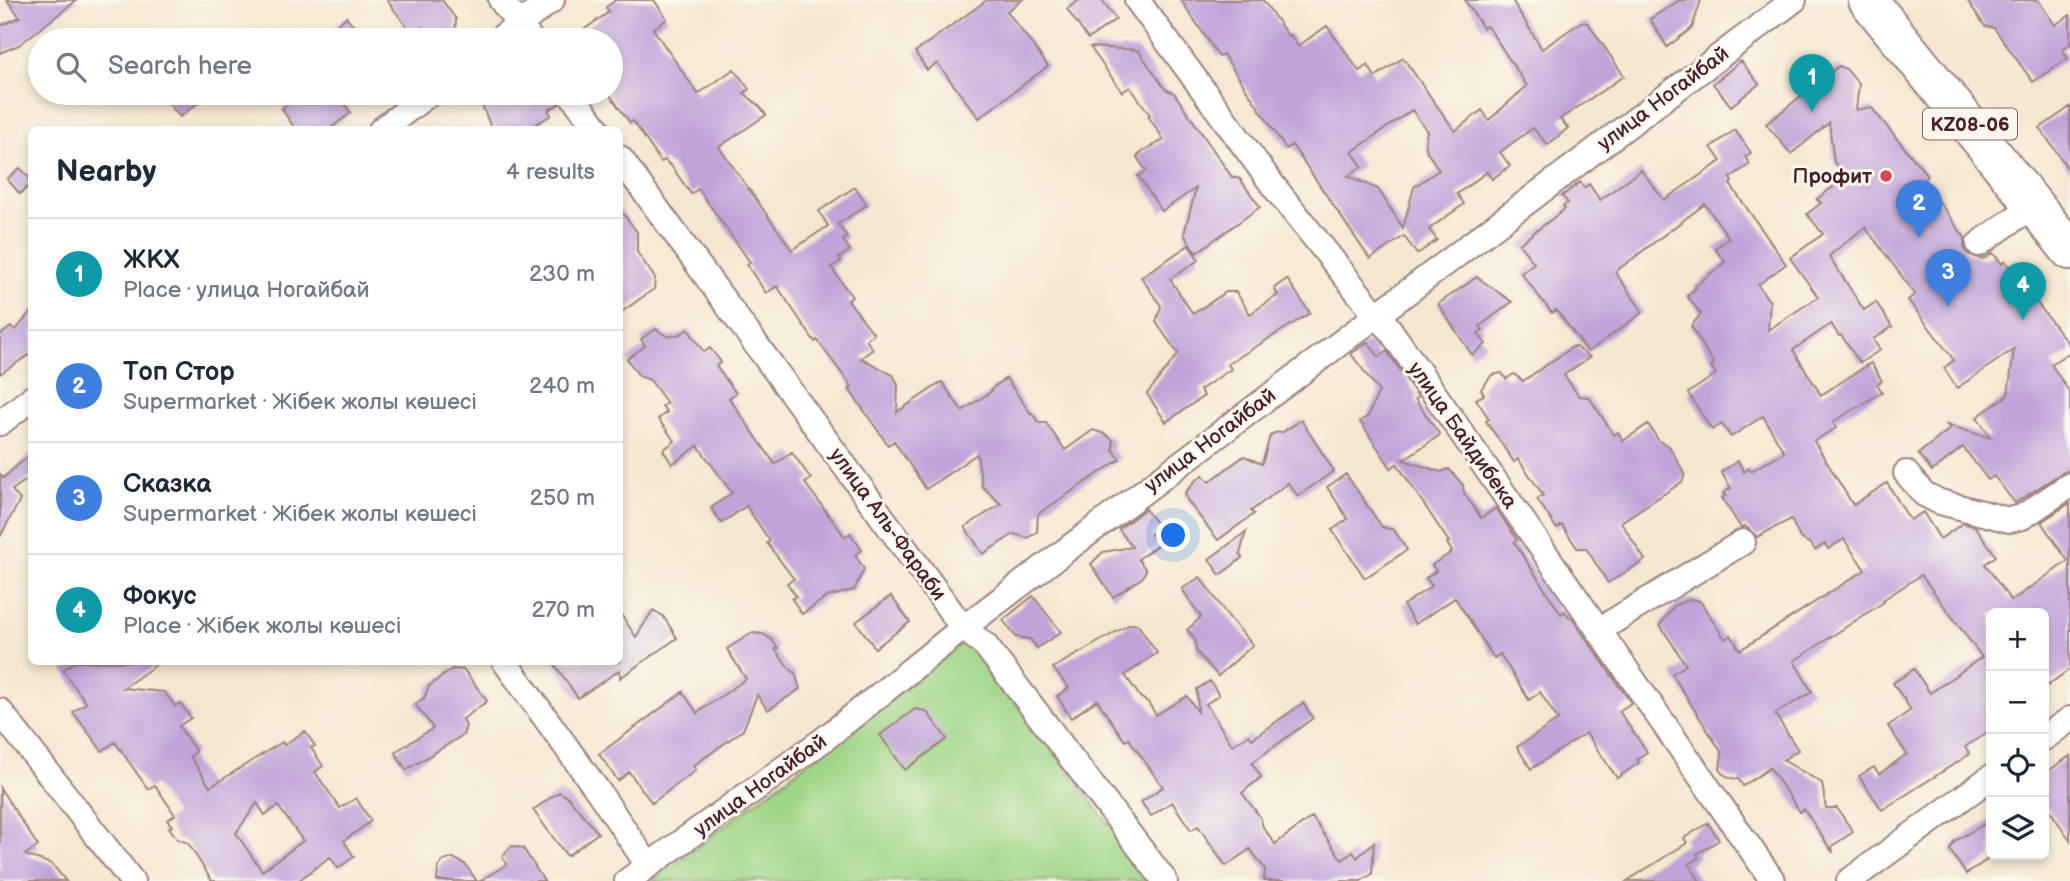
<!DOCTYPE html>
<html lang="en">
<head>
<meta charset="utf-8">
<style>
  :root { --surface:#fff; --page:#f6f6f7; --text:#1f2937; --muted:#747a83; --line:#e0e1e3; --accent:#d1495b }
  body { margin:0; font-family:"Balsamiq Sans",sans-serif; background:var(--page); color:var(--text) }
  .controls { position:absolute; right:21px; bottom:21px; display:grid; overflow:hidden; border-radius:10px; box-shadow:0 4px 10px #0003 }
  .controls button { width:63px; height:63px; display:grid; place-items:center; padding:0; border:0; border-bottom:2px solid var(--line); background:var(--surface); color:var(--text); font:35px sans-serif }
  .you { position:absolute; left:1174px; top:536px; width:24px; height:24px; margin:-18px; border:5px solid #fff; border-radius:50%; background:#1a73e8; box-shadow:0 0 0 10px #1a73e833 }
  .badge { display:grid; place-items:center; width:46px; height:46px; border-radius:50%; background:var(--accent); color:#fff; font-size:23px; font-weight:700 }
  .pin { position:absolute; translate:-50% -58px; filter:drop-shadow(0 2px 4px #0008) }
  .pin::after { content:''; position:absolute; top:37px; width:24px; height:21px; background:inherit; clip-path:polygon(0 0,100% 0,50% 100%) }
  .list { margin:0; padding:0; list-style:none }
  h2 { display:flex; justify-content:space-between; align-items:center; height:91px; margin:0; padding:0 28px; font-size:30px }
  h2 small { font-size:23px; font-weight:400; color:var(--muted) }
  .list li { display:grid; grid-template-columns:46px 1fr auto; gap:21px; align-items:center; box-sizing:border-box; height:112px; padding:0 28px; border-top:2px solid var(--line) }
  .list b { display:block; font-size:26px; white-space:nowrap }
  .list p { margin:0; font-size:23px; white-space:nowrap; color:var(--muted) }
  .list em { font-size:23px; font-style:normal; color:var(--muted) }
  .icon { flex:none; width:38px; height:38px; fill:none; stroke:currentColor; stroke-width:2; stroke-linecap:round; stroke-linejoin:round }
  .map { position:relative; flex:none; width:2070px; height:881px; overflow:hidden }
  .search { position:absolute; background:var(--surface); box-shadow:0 4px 10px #0003; left:28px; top:28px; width:595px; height:77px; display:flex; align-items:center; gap:18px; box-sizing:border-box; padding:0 24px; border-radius:38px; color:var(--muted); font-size:26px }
  .panel { position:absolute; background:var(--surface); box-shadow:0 4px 10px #0003; left:28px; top:126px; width:595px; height:539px; border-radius:10px }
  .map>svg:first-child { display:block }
  .green { fill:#9fd586; stroke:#747a58; stroke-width:2 }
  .building { fill:#bfa3d9; fill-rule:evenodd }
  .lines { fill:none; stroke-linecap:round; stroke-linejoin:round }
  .minor-casing { stroke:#9f837e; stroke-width:28 }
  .trunk-casing { stroke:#9f837e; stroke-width:42 }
  .minor { stroke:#fff; stroke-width:24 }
  .trunk { stroke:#fff; stroke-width:38 }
  .poi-dot { fill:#d1495b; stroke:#fbf7ec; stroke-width:2.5 }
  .labels { text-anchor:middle; stroke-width:6; stroke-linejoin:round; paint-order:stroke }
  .shield { fill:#fbf7ec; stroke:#7f6065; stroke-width:2 }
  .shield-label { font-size:19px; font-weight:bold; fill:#4a1f2b }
  .street-label { font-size:21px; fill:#4a1f2b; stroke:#fbf7ec }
  .poi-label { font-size:21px; font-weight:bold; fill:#4a1f2b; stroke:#fbf7ec; text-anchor:end }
</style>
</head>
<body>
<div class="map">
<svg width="2070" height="881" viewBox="0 0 2070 881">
  <rect width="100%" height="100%" fill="#fbf7ec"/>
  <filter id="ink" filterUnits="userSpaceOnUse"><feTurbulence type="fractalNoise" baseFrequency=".0143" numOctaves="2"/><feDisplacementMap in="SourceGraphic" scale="14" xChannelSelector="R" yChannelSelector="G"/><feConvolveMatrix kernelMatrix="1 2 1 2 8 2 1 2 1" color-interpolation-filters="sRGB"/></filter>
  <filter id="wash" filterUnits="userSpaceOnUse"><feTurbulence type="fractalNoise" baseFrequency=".00686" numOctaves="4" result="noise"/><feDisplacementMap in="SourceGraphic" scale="28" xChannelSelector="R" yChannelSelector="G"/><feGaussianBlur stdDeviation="1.57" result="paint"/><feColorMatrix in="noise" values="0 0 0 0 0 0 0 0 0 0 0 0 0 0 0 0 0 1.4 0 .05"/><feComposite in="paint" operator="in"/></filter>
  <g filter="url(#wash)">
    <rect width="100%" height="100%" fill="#f4e7d0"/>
    <path class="green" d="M968,639l184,242h-499z"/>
    <g id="blocks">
      <path class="building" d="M7,0h70l-58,45 -19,8v-27l20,-9z
        M387,0h55l14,19 -1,14 -10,7h-13l-10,-13 -9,8z
        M616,0h38l13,19 -14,10 45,65 36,-25 15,20 -5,4 16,14 6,8 -47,32 73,103 36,-24 -9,-15 36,-24 12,18 -29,19 9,13 -4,3 7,10 -11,8 2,3 -10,6 21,30 -4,3 26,34 -8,6 7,9 -12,9 32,17 5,9 -1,28 45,-30 20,29 30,-20 -1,-2 15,-11 25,36 1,-1 7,10h7l19,27 28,-20 12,4 8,6v10l7,9 -82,55 -1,18 -9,6 -14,-4 -31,20 -18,-27 36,-23 -19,-18 -5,-32 -51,35 -32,-48 -6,4 -39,-56 3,-2 -35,-47 -2,2 -38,-56 -11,7 -19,-28 3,-3 -52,-73 -7,5 -21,-30 -1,1 -4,-5 -4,2 -28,-41 -3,2 -20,-28 1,-55h-42l40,-28 -3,-5z
        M987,0h35l-15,11 41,55 -69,52 -42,-55 -10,7 -12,-18z
        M1079,0h23l14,19 -28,20 -21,-30z
        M1181,0h82l25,36 2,-2 8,12 29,-20 32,45 9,-6 7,12 28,-19 52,73 27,-21 7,10 38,-34 -37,-56 -4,-4 -3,2 -18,-28h47l30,49 39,-27 7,1 36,53 -64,43 8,9 -20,17 -15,-17 -33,24 10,14 -18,13 -5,-7 -30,22 7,10 -35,25 8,11 -20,14 -13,-18 -34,23 -78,-114 -6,4 -63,-95 -4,3zM1412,110l15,21 -2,11 2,10 12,18 -25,17 -11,41 -25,-39 -30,-13 14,-10 -10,-14z
        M1680,0h21l-9,28 -25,19 -17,-28z
        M1967,0h71l17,25 15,-10v29l-8,5 6,9 -35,24 -39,-54 -9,-2z
        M346,17l21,23h-25l-10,-11z
        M1090,47l48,3 27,39 9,4 58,84 8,2 20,28 -64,46 -12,-19 12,-46 -34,23 -24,-35 8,-5 -9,-14 6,-6 21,-11 -16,-24 2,-1 -20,-28 -8,5z
        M1741,61l18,23 -28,22 -18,-22z
        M1839,66l7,3 13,15 -3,26 15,-3 56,68 -3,6 41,57 -1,8 3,7 13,6 6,-1 7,-5 9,11 3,-3 65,85v6l-19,12 19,29v77l-8,3 -47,30 -21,-27 -6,4 -25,-33 -31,24 -14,-17 32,-25 -3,-4 44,13 -14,-21 31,-22 6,-46 -57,39 -13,-20 10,-8 -46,-60 7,-6 -50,-67 -36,29 35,54 12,-8 16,25 -19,12 7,11 -20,13 -19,-28 -2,1 -8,-12 -38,26 28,45 50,-32 11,18 -5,3 5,8 -49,30 3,6 -22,13 39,64 34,-22 23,37 13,-8 17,27 23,-16 13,4 20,29 -11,8 26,37 57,-40 -27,-39 29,-19v166l-26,19v-75h-53v117l-26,17 5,7 -88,56 -23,-34 15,-9 5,7 28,-20 -19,-28 23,-16 -18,-27 21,-14 16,24 52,-36 -61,-82 -38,25 1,2 -90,59 18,31 -37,22 23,36 -15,10 39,23 4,25h11l16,24 -21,14 1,7 -29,-44 -4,3 -30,-44 -27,18 -5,-7 -8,-1 -8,-5 -2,-4 2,-16 -50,-79 14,-9 -26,-40 14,-19 16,-7 10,2 25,38 6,-4 9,15 125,-80 -21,-31 -16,10 -3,-5 -10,6 -4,-6 -11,-6 -9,-19 -34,18 -12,-11 -4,2 -19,-30 3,-2 -2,-3 8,-5 -10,-16 17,-11 6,11 5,-4 2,3 33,-19 -21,-36 -32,21 -9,-13 -10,6 -24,-37 28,-19 -5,-8 3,-2 -23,-38 10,-12 -14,-18 9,-8 -1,-2 30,-24 -10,-14 14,-10 -24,-34 -90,68 28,40 -55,40 -32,-42 -4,3 -31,-40 13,-10 -15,-19 46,-35 -2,-3 5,-3 -6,-7 18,-14 4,6 5,-4 11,16 41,-30 23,30 57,-39 -10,-14 24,-17 16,23 -6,4 5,7 -20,14 2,4 -2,2 56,80 -28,21 12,17 -2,28 50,-33 -28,-39 33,-24 -16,-20 14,-11 -4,-4 29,-22 -12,-15 -5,-39 -38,31 -25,-30z
        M181,93h30l-31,24 -12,-14z
        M309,93h28l14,20 -23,17h-32l-14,-21 11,-11h7z
        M477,93h37l7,11 14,-10 3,4 19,2 2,4 -11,6 3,5 -25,15h-23l-13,-5z
        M2070,107v65l-30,-44z
        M20,168l8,8 2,9 -10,9 -13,-15z
        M620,209l17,23v20l18,26 -1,11 -34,24z
        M1189,245l10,15 -29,19 23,35 33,-22h10l14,22 28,-19 -4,-7 13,-9 23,34 -82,51 3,5 -31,21 4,6 -38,26 -19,-28 31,-40 -22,-32 5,-16 -20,-29z
        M1477,277l35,25 -32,24 3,4 -5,4 8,10 -14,11 -34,-51z
        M32,310v43l-32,21v-39l11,-8 5,3z
        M656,329l12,8 12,-3 8,-5 16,23 6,-4 11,14 -5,4 20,27 -7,5 46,66 17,-12 19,27 -6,4 40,54 5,-4 12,17 -7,5 9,14 -10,21 -27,7 -25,17 -10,-15 4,-3 -9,-13 7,-4 -27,-36 3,-2 -24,-35 -24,17 -11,-15 21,-15 -34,-47 -26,18 -9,-14 12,-9 -17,-22 9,-7 -5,-6 5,-3 -17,-23 -11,-4 -12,-17 18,-13 -4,-7z
        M1368,342l11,15 8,-6 31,46 -3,2 25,36 -37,25 38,12 8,-3 14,16 1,8 17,25 15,-10 21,32 -3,2 47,72 4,-3 4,7 2,-1 60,86 -12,8 28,41 -10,7 2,4 -22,15 -31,-45 -55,36 -14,-22 41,-27 -18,-28 -11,8 -29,-46 -6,4 -39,-60 -40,26 -12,-19 29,-19 -6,-8 10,-7 -4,-6 20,-13 -5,-9 2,-1 -52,-78 -6,4 -31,-47 8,-5 11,-25 -28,-37z
        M1574,346l16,11 -26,18 15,21 10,1 25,38 4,-3 5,9 25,-17 11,17 10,5 16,28 -3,8 -61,40 24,38 -37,23 -22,-35h-9l-15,-23 -5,4 -20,-30 6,-4 -25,-36 -4,3 -28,-41 3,-2 -13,-20 8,-4 -3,-6 11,-14 10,-2 4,6 8,-5 9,7z
        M1301,420l33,51 -36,25 -10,-13 -37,28 3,3 -36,26 -31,-40 -2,-7 9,-11 9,-7 6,7 35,-26 18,8 8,-28 4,-3 9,-1z
        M32,453v23l-20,14 8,10 -20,37v-63l3,4z
        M1346,474l36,53 12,3 13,20 -42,28 -33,-48 16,-11 -21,-32z
        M1145,509l15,19 -9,6 6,9 5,-1 -24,17 8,11 -3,7 -30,20 -22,-33 12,-12 29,-5 -13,-18z
        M1246,532l-6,22 2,4 -22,17 -11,-16z
        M1200,577l27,38 26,30 -35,31 -22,-25 -1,-12 -8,-9 14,-13 -19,-28z
        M891,596l19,26 -35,26 -19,-26z
        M1033,596l28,36 -24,16 -7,-9 -14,-2 -13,-17z
        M653,610l10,6 14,22 -57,40v-8l-42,28 -25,-36h67v-49l16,24z
        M1130,624l8,1 19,28 -32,22 16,23 7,4 8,13 31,-19 11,16 -1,-23 13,-8 9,14 -13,9 26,41 17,-10 3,4 51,-36 10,15 -61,45 9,14 -19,16 18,24 3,10 12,17 37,-27 30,43 11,-8 4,6 17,-16 -2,32 -11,7h-97l1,-12 -15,-20 -24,17 -28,-40 -7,4 -19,-28 -21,14 -10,-14 22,-15 -34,-48 -4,2 -28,-41 -26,18 -14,-22 12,-8 -16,-20z
        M752,633l11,1 8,5 7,9 -3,1 13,18 7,6 5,16 -32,21 -11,-15 -14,35 -50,36 3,4 -44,33 -23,-31 -11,9 -19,-27 84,-62 14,21 49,-34 -19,-30z
        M74,662h86l-37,26 41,4 11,14 5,-3 11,15 -12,8 17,26 -6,4 20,31 72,-45 2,3 21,-14 10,15 -4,2 12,18 -8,6 25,36 16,-10 15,23 -27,20 10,16 -16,11 -8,-11 -32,24h-86l-24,-38 -11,-4 -8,-12 3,-1 -5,-6 8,-5 -20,-30 -7,4 -33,-47 -13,9 -29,-39 13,-9 -23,-33zM257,803l8,12 13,-9 25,35 -41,30 -26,-38z
        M452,669l12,1 23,31 -24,18 3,7 -3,9 -57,35 -11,-18 38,-24 -18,-24 9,-6 5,-12z
        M915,709l11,2 21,28 -42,31 -25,-35z
        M2070,756v84l-26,-38v-28z
        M0,788l38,58 -13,9 27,9 14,17h-66z
        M559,792l9,5 30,36 -31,23 -34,-46z
        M1991,820v37l-25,17 -16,-24 5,-9z
        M1708,823l11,17 -22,14 2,3 -10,7 11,17h-73l60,-38 -3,-5z
        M511,846l12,2 21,33h-64l27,-17 -5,-7z
        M453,858l12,6 12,17h-40l1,-13 5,-7z"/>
    </g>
  </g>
  <g filter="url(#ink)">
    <use href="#blocks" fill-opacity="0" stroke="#9f837e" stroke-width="2"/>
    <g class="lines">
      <g class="minor-casing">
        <path id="minor" d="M501,0l30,40
          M1137,0l138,188 101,127 12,12 385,554
          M498,40l54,-40
          M570,93l28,37
          M381,130l49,-37
          M620,158l343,470 22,17 180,236
          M1979,244l56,-40
          M0,423l32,-25
          M1906,473l18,21 16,8 69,18 13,-3 48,-32
          M1599,630l144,-88
          M505,662l93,129 50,74
          M0,711l132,170
          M2044,738l26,-19
          M627,881l196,-141 140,-112 831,-628
          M1849,881l142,-104"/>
      </g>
      <g class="trunk-casing">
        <path id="trunk" d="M1868,0l202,250"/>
      </g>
      <use href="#minor" class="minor"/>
      <use href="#trunk" class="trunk"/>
    </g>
  </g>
  <circle class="poi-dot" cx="1886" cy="176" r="7"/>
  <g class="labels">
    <rect class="shield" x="1923" y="108.5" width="94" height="31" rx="5"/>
    <g class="shield-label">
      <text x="1970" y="131">KZ08-06</text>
    </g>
    <g class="street-label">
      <text transform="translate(1663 98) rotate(-37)" y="7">улица Ногайбай</text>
      <text transform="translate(1463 435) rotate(55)" y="7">улица Байдибека</text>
      <text transform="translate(1210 440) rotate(-37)" y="7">улица Ногайбай</text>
      <text transform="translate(888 524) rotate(54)" y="7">улица Аль-Фараби</text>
      <text transform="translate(760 785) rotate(-36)" y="7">улица Ногайбай</text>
    </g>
    <g class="poi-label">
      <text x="1872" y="183">Профит</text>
    </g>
  </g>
</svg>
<div class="controls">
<button>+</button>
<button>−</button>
<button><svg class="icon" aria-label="locate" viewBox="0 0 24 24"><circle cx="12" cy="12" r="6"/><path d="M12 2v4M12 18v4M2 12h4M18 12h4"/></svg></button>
<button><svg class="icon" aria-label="layers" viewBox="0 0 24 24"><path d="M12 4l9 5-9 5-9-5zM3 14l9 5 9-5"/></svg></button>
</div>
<div class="you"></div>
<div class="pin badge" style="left:1812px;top:112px;background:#0f9aa8">1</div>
<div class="pin badge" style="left:1919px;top:238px;background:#3f7fe0">2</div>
<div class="pin badge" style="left:1948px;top:307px;background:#3f7fe0">3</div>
<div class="pin badge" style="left:2023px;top:320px;background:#0f9aa8">4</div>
<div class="search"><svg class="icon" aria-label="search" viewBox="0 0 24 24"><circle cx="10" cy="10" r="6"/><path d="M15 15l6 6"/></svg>Search here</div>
<section class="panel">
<h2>Nearby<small>4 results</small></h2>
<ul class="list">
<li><span class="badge" style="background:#0f9aa8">1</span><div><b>ЖКХ</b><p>Place · улица Ногайбай</p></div><em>230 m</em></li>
<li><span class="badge" style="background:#3f7fe0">2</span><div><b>Топ Стор</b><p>Supermarket · Жібек жолы көшесі</p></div><em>240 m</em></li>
<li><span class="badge" style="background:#3f7fe0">3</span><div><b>Сказка</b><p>Supermarket · Жібек жолы көшесі</p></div><em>250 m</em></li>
<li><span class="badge" style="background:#0f9aa8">4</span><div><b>Фокус</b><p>Place · Жібек жолы көшесі</p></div><em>270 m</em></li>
</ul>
</section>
</div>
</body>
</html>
